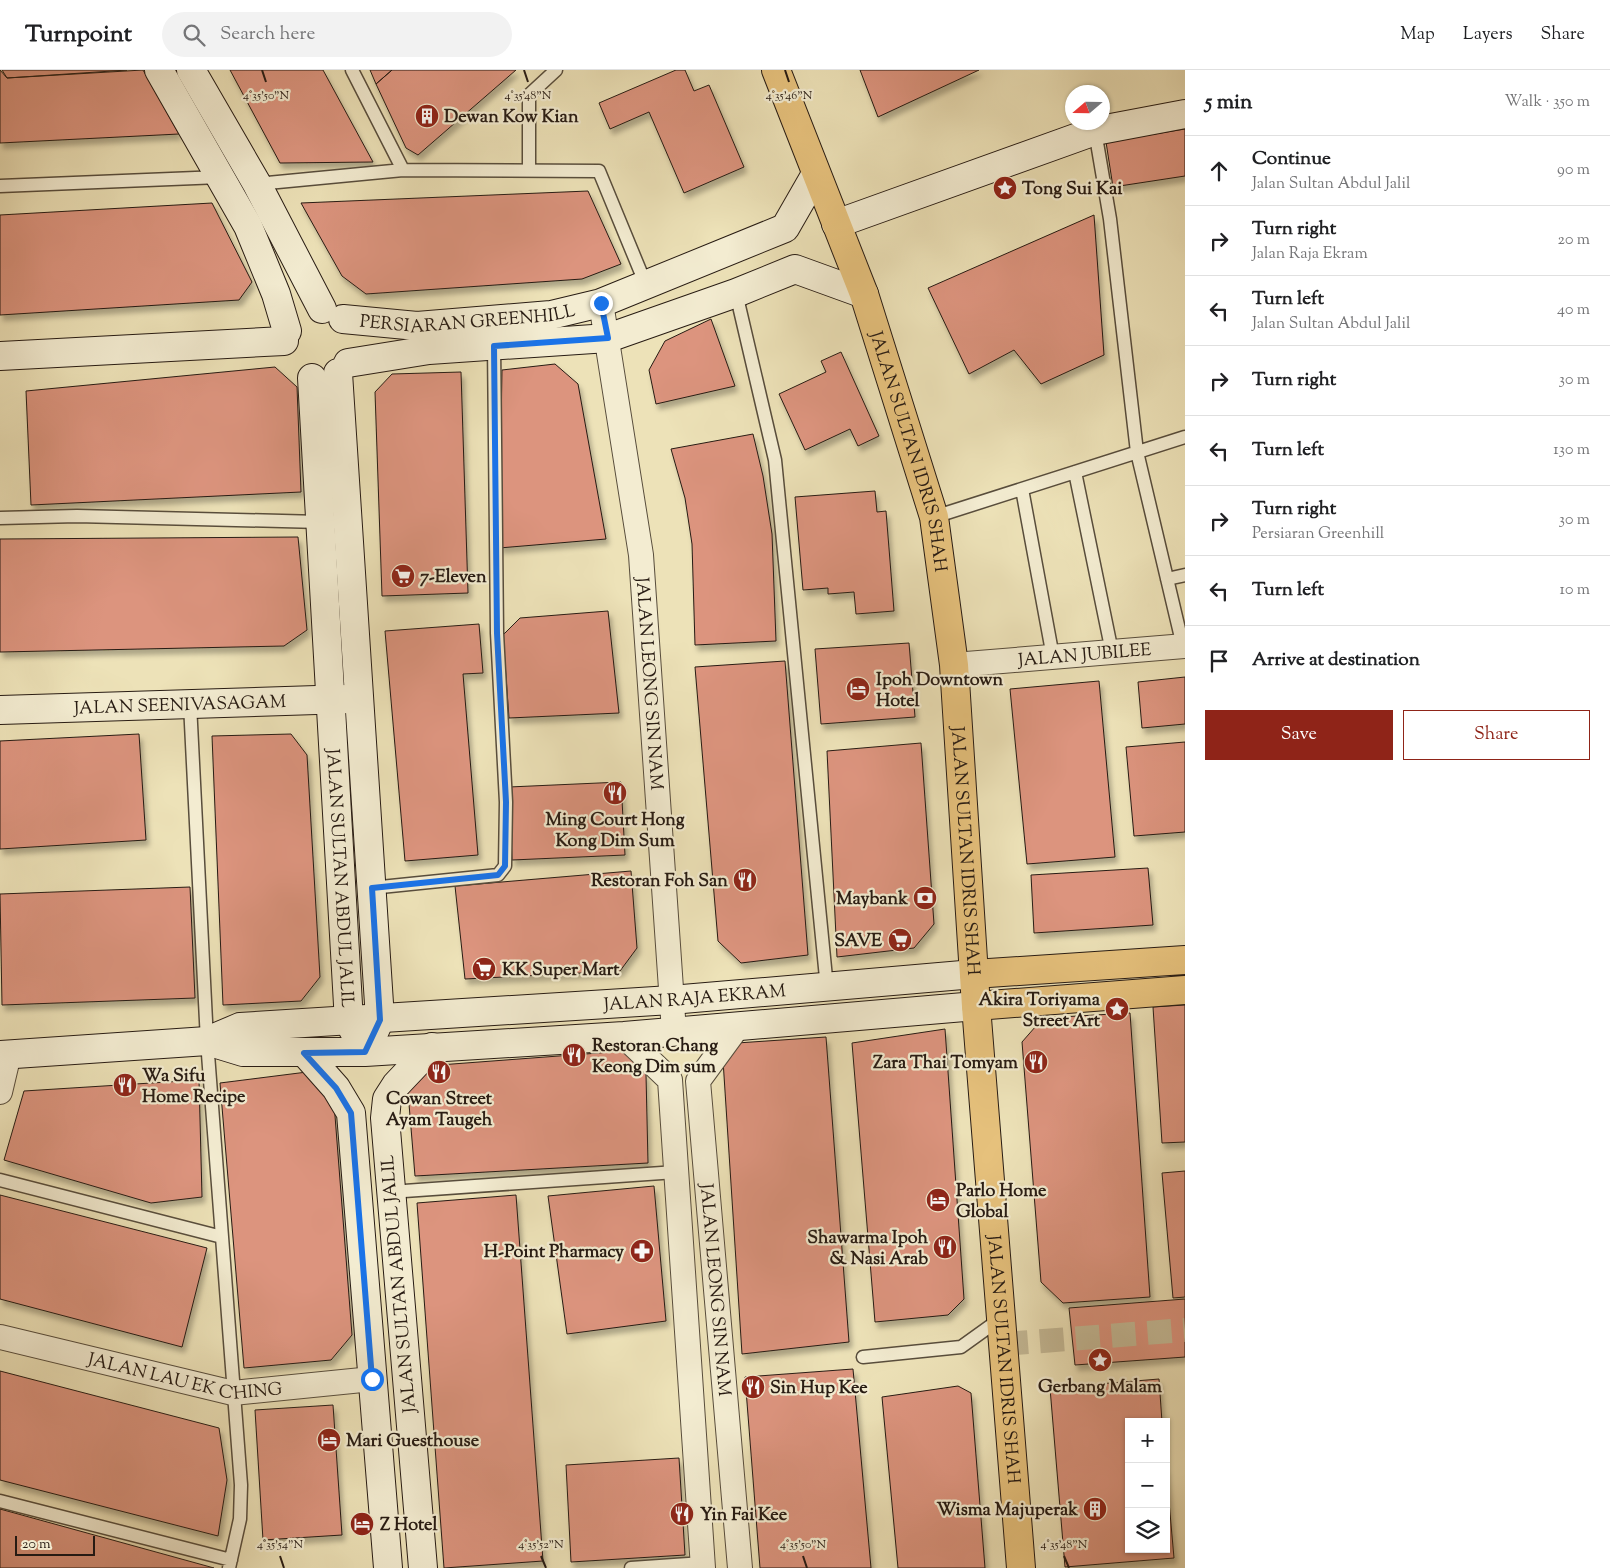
<!DOCTYPE html>
<html lang="en">
<head>
<meta charset="utf-8">
<style>
  :root { --surface:#fff; --page:#f2f2f2; --text:#202124; --muted:#757577; --line:#e0e0e0; --accent:#8f2418 }
  body { margin:0; font-family:"Sorts Mill Goudy",serif; background:var(--page); color:var(--text) }
  .controls { position:absolute; right:15px; bottom:15px; display:grid; overflow:hidden; border-radius:0px; box-shadow:0 1px 4px #0004 }
  .controls button { width:45px; height:45px; display:grid; place-items:center; padding:0; border:0; border-bottom:1px solid var(--line); background:var(--surface); color:var(--text); font:25px sans-serif }
  .compass { position:absolute; left:1065px; top:15px; width:45px; height:45px; border-radius:50%; background:var(--surface); box-shadow:0 1px 4px #0004; rotate:250deg }
  .scale { position:absolute; left:15px; bottom:12px; width:80px; box-sizing:border-box; padding-left:5px; border:2px solid #271b13; border-top:0; font-size:14px; line-height:18px; white-space:nowrap; color:#271b13; -webkit-text-stroke:4px #f3ecd1; paint-order:stroke }
  .stop { position:absolute; width:15px; height:15px; margin:-11px; border:4px solid #1a73e8; border-radius:50%; background:#fff }
  .stop.end { background:#1a73e8; border-color:#fff; box-shadow:0 1px 5px #0008 }
  .list { margin:0; padding:0; list-style:none }
  h2 { display:flex; justify-content:space-between; align-items:center; height:65px; margin:0; padding:0 20px; font-size:21px }
  h2 small { font-size:16px; font-weight:400; color:var(--muted) }
  .list li { display:grid; grid-template-columns:32px 1fr auto; gap:15px; align-items:center; box-sizing:border-box; height:70px; padding:0 20px; border-top:1px solid var(--line) }
  .list b { display:block; font-size:19px; white-space:nowrap }
  .list p { margin:0; font-size:16px; white-space:nowrap; color:var(--muted) }
  .list em { font-size:16px; font-style:normal; color:var(--muted) }
  .actions { display:flex; gap:10px; padding:15px 20px }
  .actions a { flex:1; padding:11px 0; border:1px solid var(--accent); border-radius:0px; text-align:center; font-size:18px; color:var(--accent) }
  .actions .main { background:var(--accent); color:#fff }
  .icon { flex:none; width:28px; height:28px; fill:none; stroke:currentColor; stroke-width:2; stroke-linecap:round; stroke-linejoin:round }
  .map { position:relative; flex:none; width:1185px; height:1498px; overflow:hidden }
  header { display:flex; align-items:center; gap:30px; box-sizing:border-box; height:70px; padding:0 25px; background:var(--surface); border-bottom:1px solid var(--line) }
  header strong { font-size:24px }
  nav { display:flex; gap:28px; margin-inline-start:auto; font-size:18px }
  .search { width:350px; height:45px; background:var(--page); display:flex; align-items:center; gap:12px; box-sizing:border-box; padding:0 18px; border-radius:28px; color:var(--muted); font-size:19px }
  main { display:flex }
  aside { flex:1; background:var(--surface) }
  .map>svg:first-child { display:block }
  .building { fill:#dc947e; stroke:#271b13; filter:url(#shadow) }
  .lines { fill:none; stroke-linecap:round; stroke-linejoin:round }
  .street-tunnel { stroke:#c5ba97; stroke-width:24; stroke-dasharray:24 12; stroke-linecap:butt }
  .lane-casing { stroke:#584d3c; stroke-width:15 }
  .street-casing { stroke:#584d3c; stroke-width:26 }
  .secondary-casing { stroke:#271b13; stroke-width:30 }
  .primary-casing { stroke:#271b13; stroke-width:30 }
  .highway-casing { stroke:#271b13; stroke-width:30 }
  .lane { stroke:#f3ecd1; stroke-width:12 }
  .street { stroke:#f3ecd1; stroke-width:24 }
  .secondary { stroke:#f3ecd1; stroke-width:28 }
  .primary { stroke:#e6c17c; stroke-width:28 }
  .highway { stroke:#e6c17c; stroke-width:28 }
  .route { stroke:#1a73e8; stroke-width:6 }
  .ticks { fill:none; stroke:#271b13; stroke-width:2 }
  .labels { text-anchor:middle; stroke-width:4.5; stroke-linejoin:round; paint-order:stroke }
  .poi-label { font-size:18px; font-weight:bold; fill:#271b13; stroke:#f3ecd1; text-anchor:start }
  .street-label { font-size:18px; fill:#271b13; stroke:#f3ecd1 }
  .ticks-label { font-size:12px; text-anchor:middle; fill:#271b13; stroke:#f3ecd1; stroke-width:4.5; stroke-linejoin:round; paint-order:stroke }
</style>
</head>
<body>
<header>
<strong>Turnpoint</strong>
<div class="search"><svg class="icon" aria-label="search" viewBox="0 0 24 24"><circle cx="10" cy="10" r="6"/><path d="M15 15l6 6"/></svg>Search here</div>
<nav><a>Map</a><a>Layers</a><a>Share</a></nav>
</header>
<main>
<div class="map">
<svg width="1185" height="1498" viewBox="0 0 1185 1498">
  <defs>
    <filter id="shadow"><feDropShadow dx="3" dy="5.5" stdDeviation="2.5" flood-color="#0004"/></filter>
  </defs>
  <rect width="100%" height="100%" fill="#ede2b8"/>
  <filter id="stains"><feTurbulence type="fractalNoise" baseFrequency=".004" numOctaves="4"/><feColorMatrix values="0 0 0 0 .2 0 0 0 0 .09 0 0 0 0 .02 0 0 0 .5 -.17"/></filter>
  <radialGradient id="worn" r=".72"><stop offset=".6" stop-color="#630" stop-opacity="0"/><stop offset="1" stop-color="#630" stop-opacity=".3"/></radialGradient>
  <path class="building" d="M0,0l7,8 136,-8 36,64 -179,9z
    M2,0h125l-120,8z
    M230,0h93l50,92 -93,1z
    M370,0h22l-16,14z
    M392,0h124l-98,85 -12,-7 -30,-64z
    M676,0h9l9,21 15,-6 35,82 -60,26 -35,-81 -39,17 -11,-26z
    M860,0h119l-101,47z
    M1185,59v47l-72,11 -7,-45z
    M588,121l33,73 -39,15 -216,15 -24,-18 -41,-73z
    M212,133l40,79 -13,18 -239,15v-100z
    M1094,145l10,140 -63,29 -27,-34 -45,24 -41,-86z
    M711,249l24,67 -79,18 -7,-34 16,-29z
    M841,282l38,84 -21,10 -8,-17 -45,21 -26,-56 47,-22 -5,-11z
    M555,294l23,20 28,155 -107,9 3,-178z
    M275,297l22,20 4,105 -270,13 -5,-114z
    M461,302l7,221 -86,3 -7,-204 17,-18z
    M753,364l10,42 9,58 4,107 -81,4 -3,-101 -7,-46 -14,-49z
    M875,421l2,21 9,-1 8,100 -38,3 -2,-22 -26,2v-6l-25,2 -8,-93z
    M298,467l9,93 -23,16 -284,6v-113z
    M608,541l11,102 -110,5 -6,-83 17,-17z
    M479,554l4,49 -20,1 15,181 -73,6 -20,-230z
    M909,573l6,74 -94,7 -6,-75z
    M785,591l23,294 -67,8 -23,-22 -23,-274z
    M1185,607v47l-43,4 -4,-46z
    M1099,611l16,176 -88,7 -17,-175z
    M139,664l7,106 -146,9v-108z
    M291,664l16,21 13,222 -19,24 -78,4 -11,-269z
    M1185,672v90l-51,4 -8,-89z
    M921,673l13,181 -20,24 -77,9 -10,-206z
    M621,712l4,73 -113,5 -3,-73z
    M1148,798l5,57 -119,8 -3,-58z
    M631,801l6,77 -17,23 -155,8 -10,-93z
    M190,817l5,111 -193,7 -2,-111z
    M1185,935v137l-23,1 -9,-136z
    M1130,943l20,284 -87,6 -22,-21 -19,-240 21,-24z
    M945,959l19,270 -16,16 -73,7 -23,-279z
    M826,967l23,305 -107,12 -19,-294 14,-17z
    M625,981l21,24 2,88 -233,13 -7,-84 18,-26z
    M307,1002l27,31 18,232 -21,25 -87,8 -24,-285z
    M199,1010l3,117 -51,6 -147,-43 20,-69z
    M1185,1101v126l-12,1 -11,-125z
    M654,1116l12,135 -99,13 -19,-138z
    M0,1125l207,53 -25,99 -182,-48z
    M516,1125l27,366 -99,7 -27,-365z
    M1185,1229v58l-110,8 -6,-57z
    M853,1299l18,199h-111l-15,-191z
    M0,1301l219,57 8,52 -9,56 -218,-56z
    M1159,1309l3,43h-33v127h37v-81l8,90 -109,9 -15,-179z
    M958,1316l13,7 14,175h-87l-16,-171z
    M333,1335l9,130 -79,5 -8,-130z
    M679,1388l6,97 -114,7 -5,-97z
    M0,1439l214,59h-214z"/>
  <g class="lines">
    <path class="street-tunnel" d="M1004,1274l181,-14"/>
    <g class="lane-casing">
      <path id="lane" d="M352,0l51,100
        M1095,61l15,88 27,233 46,194
        M529,100v-75l27,-25
        M257,114l146,-14 196,1 47,114
        M0,116l220,-9
        M736,223l39,167 52,528
        M1075,402l37,180
        M1022,419l31,168
        M934,447l251,-80
        M0,448l77,-2 243,6
        M1167,509l18,-4
        M190,634l17,337 34,444 -1,34 -11,49
        M371,818l127,-13 7,-9 1,-64 -9,-169 -3,-288
        M0,1110l222,57
        M390,1122l286,-20
        M863,1287l98,-10 39,-28
        M0,1431l231,59
        M631,1498l72,-5"/>
    </g>
    <g class="street-casing">
      <g id="street">
        <path id="s1" d="M601,233l40,252 33,477"/>
        <path id="s2" d="M954,595l231,-19"/>
        <path id="s3" d="M739,955l-41,56 42,487"/>
        <path d="M624,966l46,44 33,488"/>
        <path d="M0,1022l9,-38"/>
        <path id="s4" d="M0,1267l233,56 139,-14"/>
      </g>
    </g>
    <g class="secondary-casing">
      <g id="secondary">
        <path d="M159,0l89,156 28,68 11,37"/>
        <path d="M191,0l66,114 65,125"/>
        <path d="M836,154l259,-93 90,-17"/>
        <path id="s5" d="M343,249l74,7 134,-11 50,-12 184,-75 31,-54"/>
        <path d="M0,286l284,-15"/>
        <path d="M348,293l81,-13 179,-12 128,-45 59,-24 69,25"/>
        <path d="M338,303l42,646 -8,18"/>
        <path id="s6" d="M312,308l37,644 8,15"/>
        <path id="s7" d="M0,640l348,-11"/>
        <path d="M207,971l36,11h122l259,-16 352,-30"/>
        <path d="M305,983l31,35 15,25 37,455"/>
        <path id="s8" d="M0,985l207,-14 33,-14 431,-27 303,-26"/>
        <path d="M423,1498l-38,-450 2,-19 9,-14 36,-38"/>
      </g>
    </g>
    <g class="primary-casing">
      <path id="primary" d="M974,904l211,-14
        M976,936l209,-16"/>
    </g>
    <g class="highway-casing">
      <g id="highway">
        <path id="s9" d="M776,0l88,224 70,223 20,148 22,341 45,562"/>
      </g>
    </g>
    <use href="#lane" class="lane"/>
    <use href="#street" class="street"/>
    <use href="#secondary" class="secondary"/>
    <use href="#primary" class="primary"/>
    <use href="#highway" class="highway"/>
  </g>
  <g class="lines">
    <path class="route" d="M372,1309l-21,-266 -15,-25 -32,-35 61,-1 15,-32 -8,-132 126,-13 7,-9 1,-64 -9,-169 -3,-287 114,-8 -7,-35"/>
  </g>
  <path class="ticks" d="M262,0l4,12M524,0l4,12M785,0l4,12M280,1486l4,12M541,1486l5,12M803,1486l4,12M1064,1486l5,12"/>
  <defs>
    <g id="building-disc" transform="scale(1.25)"><circle r="9.5" fill="#8f2418" stroke="#f3ecd1"/><path d="M-4-6H4V6H1V3H-1V6H-4ZM-2.5-4.3h1.7v1.8h-1.7ZM.8-4.3h1.7v1.8H.8ZM-2.5-1h1.7V.8h-1.7ZM.8-1h1.7V.8H.8Z" fill="#fff"/></g>
    <g id="sight-disc" transform="scale(1.25)"><circle r="9.5" fill="#8f2418" stroke="#f3ecd1"/><path d="M0-6L1.8-2.2L6-1.7L2.9 1.2L3.7 5.4L0 3.3L-3.7 5.4L-2.9 1.2L-6-1.7L-1.8-2.2Z" fill="#fff"/></g>
    <g id="supermarket-disc" transform="scale(1.25)"><circle r="9.5" fill="#8f2418" stroke="#f3ecd1"/><path d="M-6-5.5h2.5l.6 2H6L4.5 2H-2.5L-4.4-4H-6ZM-1.5 3.2a1.3 1.3 0 1 0 .1 0ZM3 3.2a1.3 1.3 0 1 0 .1 0Z" fill="#fff"/></g>
    <g id="hotel-disc" transform="scale(1.25)"><circle r="9.5" fill="#8f2418" stroke="#f3ecd1"/><path d="M-6-4.5h1.5V1H6V5H4.5V3h-9V5H-6ZM-4 0a1.8 1.8 0 1 1 3.6 0ZM.5 0V-2.5h3Q6-2.5 6 0Z" fill="#fff"/></g>
    <g id="restaurant-disc" transform="scale(1.25)"><circle r="9.5" fill="#8f2418" stroke="#f3ecd1"/><path d="M-5-6h1v4h1v-4h1v4h1v-4h1v5L-1.5 .5V6h-2V.5L-5-1ZM5-6V6H3V1.5H1.5Q1.5-4 5-6Z" fill="#fff"/></g>
    <g id="bank-disc" transform="scale(1.25)"><circle r="9.5" fill="#8f2418" stroke="#f3ecd1"/><path d="M-6-4H6V4H-6ZM0-2.3a2.3 2.3 0 1 0 0 4.6a2.3 2.3 0 1 0 0-4.6Z" fill="#fff"/></g>
    <g id="pharmacy-disc" transform="scale(1.25)"><circle r="9.5" fill="#8f2418" stroke="#f3ecd1"/><path d="M-2-6h4v4h4v4h-4v4h-4v-4h-4v-4h4Z" fill="#fff"/></g>
  </defs>
  <g fill-rule="evenodd">
    <use href="#building-disc" x="427" y="46"/>
    <use href="#sight-disc" x="1005" y="118"/>
    <use href="#supermarket-disc" x="403" y="506"/>
    <use href="#hotel-disc" x="858" y="619"/>
    <use href="#restaurant-disc" x="615" y="723"/>
    <use href="#restaurant-disc" x="745" y="810"/>
    <use href="#bank-disc" x="925" y="828"/>
    <use href="#supermarket-disc" x="900" y="870"/>
    <use href="#supermarket-disc" x="484" y="899"/>
    <use href="#sight-disc" x="1117" y="939"/>
    <use href="#restaurant-disc" x="574" y="985"/>
    <use href="#restaurant-disc" x="1036" y="992"/>
    <use href="#restaurant-disc" x="439" y="1002"/>
    <use href="#restaurant-disc" x="125" y="1015"/>
    <use href="#hotel-disc" x="938" y="1130"/>
    <use href="#restaurant-disc" x="945" y="1177"/>
    <use href="#pharmacy-disc" x="642" y="1181"/>
    <use href="#sight-disc" x="1100" y="1290"/>
    <use href="#restaurant-disc" x="753" y="1317"/>
    <use href="#hotel-disc" x="329" y="1370"/>
    <use href="#building-disc" x="1095" y="1439"/>
    <use href="#restaurant-disc" x="682" y="1444"/>
    <use href="#hotel-disc" x="362" y="1454"/>
  </g>
  <g class="labels">
    <g class="poi-label">
      <text x="444" y="52">Dewan Kow Kian</text>
      <text x="1022" y="124">Tong Sui Kai</text>
      <text x="420" y="512">7-Eleven</text>
      <text x="876" y="615">Ipoh Downtown<tspan x="876" dy="21">Hotel</tspan></text>
      <text x="615" y="755" text-anchor="middle">Ming Court Hong<tspan x="615" dy="21">Kong Dim Sum</tspan></text>
      <text x="728" y="816" text-anchor="end">Restoran Foh San</text>
      <text x="908" y="834" text-anchor="end">Maybank</text>
      <text x="882" y="876" text-anchor="end">SAVE</text>
      <text x="502" y="905">KK Super Mart</text>
      <text x="1100" y="935" text-anchor="end">Akira Toriyama<tspan x="1100" dy="21">Street Art</tspan></text>
      <text x="592" y="981">Restoran Chang<tspan x="592" dy="21">Keong Dim sum</tspan></text>
      <text x="1018" y="998" text-anchor="end">Zara Thai Tomyam</text>
      <text x="142" y="1011">Wa Sifu<tspan x="142" dy="21">Home Recipe</tspan></text>
      <text x="439" y="1034" text-anchor="middle">Cowan Street<tspan x="439" dy="21">Ayam Taugeh</tspan></text>
      <text x="956" y="1126">Parlo Home<tspan x="956" dy="21">Global</tspan></text>
      <text x="928" y="1173" text-anchor="end">Shawarma Ipoh<tspan x="928" dy="21">&amp; Nasi Arab</tspan></text>
      <text x="624" y="1187" text-anchor="end">H-Point Pharmacy</text>
      <text x="1100" y="1322" text-anchor="middle">Gerbang Malam</text>
      <text x="770" y="1323">Sin Hup Kee</text>
      <text x="346" y="1376">Mari Guesthouse</text>
      <text x="1078" y="1445" text-anchor="end">Wisma Majuperak</text>
      <text x="700" y="1450">Yin Fai Kee</text>
      <text x="380" y="1460">Z Hotel</text>
    </g>
    <g class="street-label">
      <text dy="6" stroke="none"><textPath href="#s5" startOffset="125">PERSIARAN GREENHILL</textPath></text>
      <text dy="6" stroke="none"><textPath href="#s9" startOffset="405">JALAN SULTAN IDRIS SHAH</textPath></text>
      <text dy="6" stroke="none"><textPath href="#s2" startOffset="131">JALAN JUBILEE</textPath></text>
      <text dy="6" stroke="none"><textPath href="#s1" startOffset="384">JALAN LEONG SIN NAM</textPath></text>
      <text dy="6" stroke="none"><textPath href="#s7" startOffset="180">JALAN SEENIVASAGAM</textPath></text>
      <text dy="6" stroke="none"><textPath href="#s9" startOffset="810">JALAN SULTAN IDRIS SHAH</textPath></text>
      <text dy="6" stroke="none"><textPath href="#s6" startOffset="501">JALAN SULTAN ABDUL JALIL</textPath></text>
      <text dy="6" stroke="none"><textPath href="#s8" startOffset="699">JALAN RAJA EKRAM</textPath></text>
      <text transform="translate(398 1214) rotate(-95)" y="6">JALAN SULTAN ABDUL JALIL</text>
      <text dy="6" stroke="none"><textPath href="#s3" startOffset="279">JALAN LEONG SIN NAM</textPath></text>
      <text dy="6" stroke="none"><textPath href="#s9" startOffset="1320">JALAN SULTAN IDRIS SHAH</textPath></text>
      <text dy="6" stroke="none"><textPath href="#s4" startOffset="190">JALAN LAU EK CHING</textPath></text>
    </g>
  </g>
  <g class="ticks-label">
    <text x="266" y="29">4°35'50"N</text>
    <text x="528" y="29">4°35'48"N</text>
    <text x="789" y="29">4°35'46"N</text>
    <text x="280" y="1478">4°35'54"N</text>
    <text x="541" y="1478">4°35'52"N</text>
    <text x="803" y="1478">4°35'50"N</text>
    <text x="1064" y="1478">4°35'48"N</text>
  </g>
  <rect width="100%" height="100%" filter="url(#stains)"/>
  <rect width="100%" height="100%" fill="url(#worn)"/>
</svg>
<div class="controls">
<button>+</button>
<button>−</button>
<button><svg class="icon" aria-label="layers" viewBox="0 0 24 24"><path d="M12 4l9 5-9 5-9-5zM3 14l9 5 9-5"/></svg></button>
</div>
<svg class="compass" viewBox="-18 -18 36 36"><path d="M0-13l5 13h-10z" fill="#e53935"/><path d="M0 13l5-13h-10z" fill="#757577"/></svg>
<div class="scale">20 m</div>
<div class="stop" style="left:372px;top:1309px"></div>
<div class="stop end" style="left:601px;top:233px"></div>
</div>
<aside>
<h2>5 min<small>Walk · 350 m</small></h2>
<ul class="list">
<li><svg class="icon" aria-label="ahead" viewBox="0 0 24 24"><path d="M12 20V5M6 11l6-6 6 6"/></svg><div><b>Continue</b><p>Jalan Sultan Abdul Jalil</p></div><em>90 m</em></li>
<li><svg class="icon" aria-label="right" viewBox="0 0 24 24"><path d="M7 20v-9h11M14 6l5 5-5 5"/></svg><div><b>Turn right</b><p>Jalan Raja Ekram</p></div><em>20 m</em></li>
<li><svg class="icon" aria-label="left" viewBox="0 0 24 24"><path d="M17 20v-9H6M10 6l-5 5 5 5"/></svg><div><b>Turn left</b><p>Jalan Sultan Abdul Jalil</p></div><em>40 m</em></li>
<li><svg class="icon" aria-label="right" viewBox="0 0 24 24"><path d="M7 20v-9h11M14 6l5 5-5 5"/></svg><div><b>Turn right</b></div><em>30 m</em></li>
<li><svg class="icon" aria-label="left" viewBox="0 0 24 24"><path d="M17 20v-9H6M10 6l-5 5 5 5"/></svg><div><b>Turn left</b></div><em>130 m</em></li>
<li><svg class="icon" aria-label="right" viewBox="0 0 24 24"><path d="M7 20v-9h11M14 6l5 5-5 5"/></svg><div><b>Turn right</b><p>Persiaran Greenhill</p></div><em>30 m</em></li>
<li><svg class="icon" aria-label="left" viewBox="0 0 24 24"><path d="M17 20v-9H6M10 6l-5 5 5 5"/></svg><div><b>Turn left</b></div><em>10 m</em></li>
<li><svg class="icon" aria-label="arrive" viewBox="0 0 24 24"><path d="M6 21V4h12l-3 4 3 4H6"/></svg><div><b>Arrive at destination</b></div></li>
</ul>
<div class="actions"><a class="main">Save</a><a>Share</a></div>
</aside>
</main>
</body>
</html>
